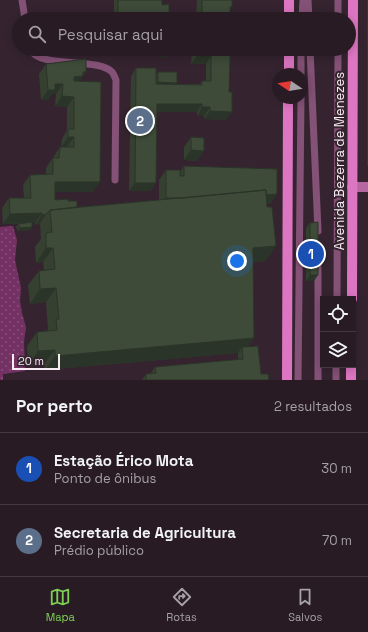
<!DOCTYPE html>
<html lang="pt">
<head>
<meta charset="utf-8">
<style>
  :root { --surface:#281b24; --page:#30242c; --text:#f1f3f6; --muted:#a5a1a6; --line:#443941; --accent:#7cd155 }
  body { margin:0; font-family:"Space Grotesk",sans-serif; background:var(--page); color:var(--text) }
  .controls { position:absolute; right:12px; bottom:12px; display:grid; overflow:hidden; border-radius:0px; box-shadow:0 2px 10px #0003 }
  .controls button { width:36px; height:36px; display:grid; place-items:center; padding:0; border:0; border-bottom:1px solid var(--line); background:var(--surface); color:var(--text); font:20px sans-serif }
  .compass { position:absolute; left:272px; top:68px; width:36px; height:36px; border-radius:50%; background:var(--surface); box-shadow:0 2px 10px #0003; rotate:282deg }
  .scale { position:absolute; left:12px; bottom:10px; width:48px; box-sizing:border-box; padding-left:4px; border:2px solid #f8ecf4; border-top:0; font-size:11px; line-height:14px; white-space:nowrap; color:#f8ecf4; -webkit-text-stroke:3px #352430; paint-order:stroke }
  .you { position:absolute; left:237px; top:261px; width:14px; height:14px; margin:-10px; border:3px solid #fff; border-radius:50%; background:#1a73e8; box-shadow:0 0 0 6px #1a73e833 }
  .badge { display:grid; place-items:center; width:26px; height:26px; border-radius:50%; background:var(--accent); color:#fff; font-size:13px; font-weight:700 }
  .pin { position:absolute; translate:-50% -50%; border:2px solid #fff; box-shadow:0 1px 4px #0006 }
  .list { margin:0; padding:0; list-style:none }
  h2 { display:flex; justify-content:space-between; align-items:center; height:52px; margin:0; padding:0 16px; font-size:17px }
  h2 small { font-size:13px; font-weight:400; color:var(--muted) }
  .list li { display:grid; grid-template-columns:26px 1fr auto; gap:12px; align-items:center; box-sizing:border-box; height:72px; padding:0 16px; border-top:1px solid var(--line) }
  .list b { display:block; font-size:15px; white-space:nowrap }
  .list p { margin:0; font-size:13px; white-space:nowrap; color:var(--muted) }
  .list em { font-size:13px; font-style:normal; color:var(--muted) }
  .icon { flex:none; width:22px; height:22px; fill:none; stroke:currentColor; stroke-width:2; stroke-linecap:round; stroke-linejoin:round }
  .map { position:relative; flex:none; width:368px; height:380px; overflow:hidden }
  .search { position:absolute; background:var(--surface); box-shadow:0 2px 10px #0003; left:12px; right:12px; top:12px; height:44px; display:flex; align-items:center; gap:10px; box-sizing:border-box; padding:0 14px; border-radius:22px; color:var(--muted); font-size:15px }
  .sheet { height:196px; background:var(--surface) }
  nav { display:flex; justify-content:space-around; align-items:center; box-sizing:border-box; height:56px; border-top:1px solid var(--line); background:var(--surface); font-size:11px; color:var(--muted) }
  nav a { display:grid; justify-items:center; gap:2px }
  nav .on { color:var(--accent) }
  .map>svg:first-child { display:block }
  .built { fill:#442d3d }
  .park { fill:url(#park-dots) }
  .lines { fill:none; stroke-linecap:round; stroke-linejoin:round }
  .lane { stroke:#845276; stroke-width:7 }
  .secondary { stroke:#b667a1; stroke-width:10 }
  .primary { stroke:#dd76c2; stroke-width:10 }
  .wall { fill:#354031 }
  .shaded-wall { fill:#2b3428 }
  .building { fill:#3e4b39; stroke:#2b3428 }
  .labels { text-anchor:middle; stroke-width:4; stroke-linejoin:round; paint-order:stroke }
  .street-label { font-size:13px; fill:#f8ecf4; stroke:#352430 }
</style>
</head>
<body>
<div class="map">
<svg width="368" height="380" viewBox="0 0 368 380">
  <defs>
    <pattern id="park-dots" width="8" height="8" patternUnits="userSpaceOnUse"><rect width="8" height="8" fill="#743163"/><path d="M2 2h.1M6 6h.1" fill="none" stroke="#894f7a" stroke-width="1.8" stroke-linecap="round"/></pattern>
  </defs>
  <rect width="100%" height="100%" fill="#352430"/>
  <path class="built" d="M367,0h1v166l-1,-1z"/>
  <path class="park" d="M13,226l4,14 -2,20 6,28 -1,13 2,12 4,14 -2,15 1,29 -22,3v6h-3v-153z"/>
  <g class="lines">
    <path class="lane" d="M22,0l3,19
      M308,0l1,19
      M302,19l1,-19
      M338,19v-19
      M30,49c8,20 69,8 82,23 2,2 3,6 4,8l-1,100
      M301,49v25
      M310,49l8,182
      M318,267v113
      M337,299l1,-250
      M298,380l3,-282
      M336,380v-15"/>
    <path class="secondary" d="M352,187h16"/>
    <path class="primary" d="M289,19v-19
      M289,74v-25
      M352,299l1,-299
      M287,380l1,-282
      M351,380v-15"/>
  </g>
  <path class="wall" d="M114,0h48v5l7,14h-55z
    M197,0h35l-2,10v9h-34z
    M193,49h39l-2,11 -4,60 -22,-1v-3h-7v-4h-40l-1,71 -6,8h-21l2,-115 5,-8 20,7 2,-3 18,12h24l2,-3h4v-17h-15l1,-14z
    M46,64l40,8 -7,9 14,111h-38v8l13,1 9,6 82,-7v-20l7,-10 14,2 4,-6 93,28 -7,10h-3l-1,57 -13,1 -5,85 13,27 8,6h-127l4,-6h5v-1l4,-6 83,-7v-7l-193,17 -1,-6 -16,2 -1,-20 10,-14 10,-1 1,-1 -2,-28 -16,2 -2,-19 11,-14 5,-1 -1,-8 -7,1 -1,-16 6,-8 -1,-15 -5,1v-2h-3l-2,7 -12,1 -2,-4 2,-3h-15l-1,-16 7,-10h15l-1,-13 7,-10 16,-1v-6l14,-21h1l1,-8 5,-9v-23l-12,-1 1,-12h-4l-4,6h-7l-2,-26z
    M191,137l13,14 -7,10 -13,-1v-13z
    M310,223l4,58h-8v-53z"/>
  <path class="shaded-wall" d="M130,49h21l18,4 -4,5 -36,-7z
    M197,56h14l-5,8h-15z
    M83,72h3l-10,14h-9l7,-9z
    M158,82l19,1 -2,3 -20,-1z
    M55,84h8l-7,10h-4l-4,6h-7l7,-10z
    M62,96l12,1 -7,10 -12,-1z
    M157,104h45l-5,8h-46z
    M202,107h8l-6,9h-7z
    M210,111l22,1 -6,8 -22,-1z
    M68,137h6l-7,10h-6z
    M191,150l13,1 -7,10 -13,-1z
    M55,182h45l-7,10h-45z
    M135,183h21l-6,8h-21z
    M277,194l-7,10 -93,8 7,-10z
    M166,198h17l-24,10z
    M42,213l-7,10 -32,1 7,-10z
    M46,214l-6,10 -5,1 7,-10z
    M32,227l-2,3 -12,1 2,-3z
    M276,246l-10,15 -23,2 10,-15z
    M46,248h7l-10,14 -7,1z
    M310,275h8l-4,6h-8z
    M56,288l-10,14 -16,2 10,-15z
    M254,338l-10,15 -2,-6 -4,6 -193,17 10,-14z
    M55,350l-11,14 -16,2 10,-15z"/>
  <path class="building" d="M118,0h44v5l7,-1v15h-50l-1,-3z
    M202,0h30v7h-2v12h-28z
    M151,49h18v4z
    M197,49h35v7h-2l-1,36h3v20l-22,-1v-4h-8v-3h-45l-1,79h-21l1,-115h20v16l46,1v-4h9v-25h-14z
    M86,59v13h-3v4l-9,1v4l27,1 -1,100h-45v18l13,-1v2h9v6l-27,3 -4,4 -4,1v-2l-32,1 -1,-16h22l-1,-23 23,-1v-16h6l1,-11h14v-10h-6v-8h6v-32l-12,-1 1,-12h-8v6h-7l-2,-26z
    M158,72h19v11l-19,-1z
    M191,137l13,1v13l-13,-1z
    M184,166l93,3v25l-11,1v-5l-83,8h-17v-28h14v6h4z
    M266,190l1,17h5l4,39 -23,2 1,90 -199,18v-6l-17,1 -1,-19 20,-2 -1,-11h3l-3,-31 -16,1 -1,-18 16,-2 -2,-21h-7v-15l6,-1 -2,-22z
    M32,222v5l-12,1 -2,-4z
    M318,222v53h-8v-52z
    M258,346l3,28h7l1,6h-123v-6l10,-1 -1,-6 88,-8 -1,-12z"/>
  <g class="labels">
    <g class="street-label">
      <text transform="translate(339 161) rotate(-90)" y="5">Avenida Bezerra de Menezes</text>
    </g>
  </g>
</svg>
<div class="controls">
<button><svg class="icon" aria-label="locate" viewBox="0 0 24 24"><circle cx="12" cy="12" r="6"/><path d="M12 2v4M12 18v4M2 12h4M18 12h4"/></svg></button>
<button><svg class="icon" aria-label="layers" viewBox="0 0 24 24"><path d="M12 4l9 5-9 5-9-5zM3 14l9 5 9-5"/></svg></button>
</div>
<svg class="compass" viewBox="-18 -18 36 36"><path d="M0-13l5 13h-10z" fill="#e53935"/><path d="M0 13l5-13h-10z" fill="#a5a1a6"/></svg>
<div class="scale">20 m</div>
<div class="you"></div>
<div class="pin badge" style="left:311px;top:254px;background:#1a4fb4">1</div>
<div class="pin badge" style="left:140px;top:121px;background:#5c6f8a">2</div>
<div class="search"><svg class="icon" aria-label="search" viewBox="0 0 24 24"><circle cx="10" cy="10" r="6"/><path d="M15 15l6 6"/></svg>Pesquisar aqui</div>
</div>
<section class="sheet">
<h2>Por perto<small>2 resultados</small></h2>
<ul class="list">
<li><span class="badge" style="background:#1a4fb4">1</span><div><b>Estação Érico Mota</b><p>Ponto de ônibus</p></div><em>30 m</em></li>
<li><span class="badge" style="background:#5c6f8a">2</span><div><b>Secretaria de Agricultura</b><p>Prédio público</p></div><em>70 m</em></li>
</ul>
</section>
<nav>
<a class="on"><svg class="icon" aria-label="map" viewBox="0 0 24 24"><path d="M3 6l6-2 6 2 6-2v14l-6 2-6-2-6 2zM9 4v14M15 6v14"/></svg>Mapa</a>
<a><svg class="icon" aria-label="directions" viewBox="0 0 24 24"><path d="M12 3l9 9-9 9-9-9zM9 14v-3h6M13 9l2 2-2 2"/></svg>Rotas</a>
<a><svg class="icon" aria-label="saved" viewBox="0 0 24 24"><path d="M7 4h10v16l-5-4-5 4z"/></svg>Salvos</a>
</nav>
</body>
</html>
